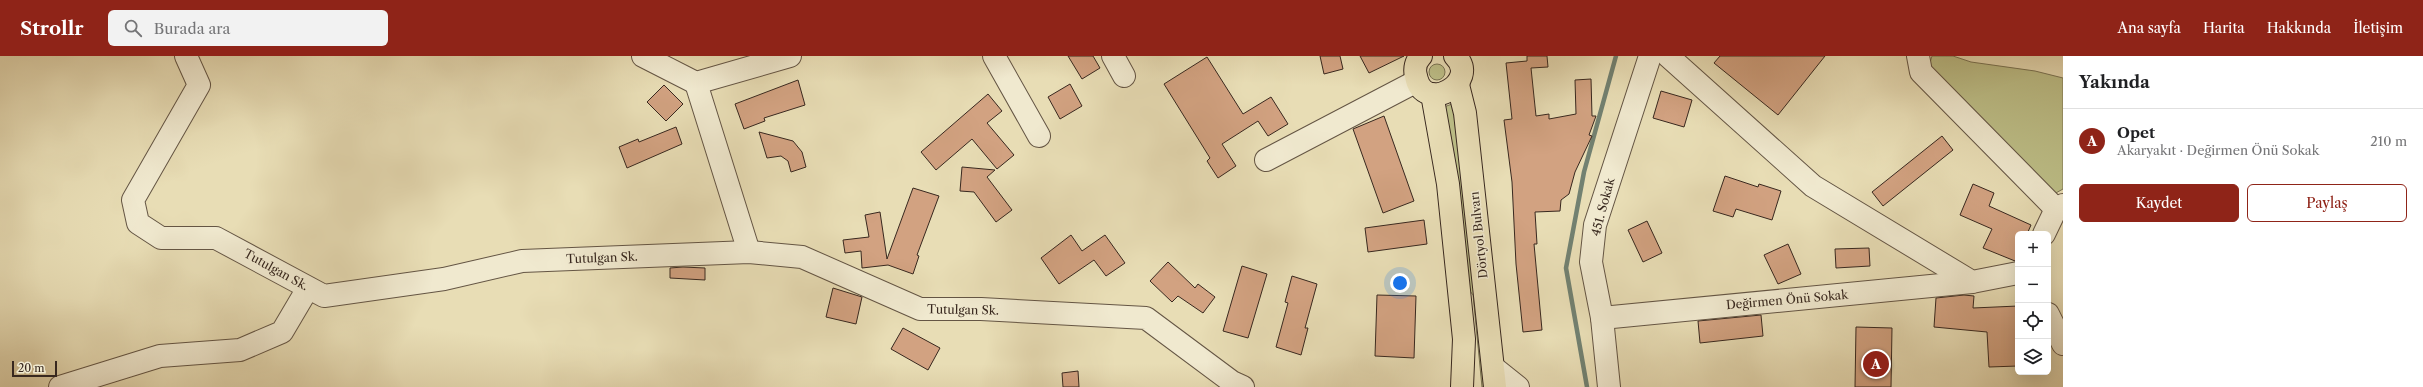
<!DOCTYPE html>
<html lang="tr">
<head>
<meta charset="utf-8">
<style>
	:root { --surface:#fff; --page:#f2f2f2; --text:#202124; --muted:#757577; --line:#e0e0e0; --accent:#8f2418 }
	body { margin:0; font-family:"Libre Caslon Text",serif; background:var(--page); color:var(--text) }
	.controls { position:absolute; right:12px; bottom:12px; display:grid; overflow:hidden; border-radius:6px; box-shadow:0 4px 16px #0002 }
	.controls button { width:36px; height:36px; display:grid; place-items:center; padding:0; border:0; border-bottom:1px solid var(--line); background:var(--surface); color:var(--text); font:20px sans-serif }
	.scale { position:absolute; left:12px; bottom:10px; width:45px; box-sizing:border-box; padding-left:4px; border:2px solid #38281f; border-top:0; font-size:11px; line-height:14px; white-space:nowrap; color:#38281f; -webkit-text-stroke:3px #f0e9cf; paint-order:stroke }
	.you { position:absolute; left:1400px; top:227px; width:14px; height:14px; margin:-10px; border:3px solid #fff; border-radius:50%; background:#1a73e8; box-shadow:0 0 0 6px #1a73e833 }
	.badge { display:grid; place-items:center; width:26px; height:26px; border-radius:50%; background:var(--accent); color:#fff; font-size:13px; font-weight:700 }
	.pin { position:absolute; translate:-50% -50%; border:2px solid #fff; box-shadow:0 1px 4px #0006 }
	.list { margin:0; padding:0; list-style:none }
	h2 { display:flex; justify-content:space-between; align-items:center; height:52px; margin:0; padding:0 16px; font-size:17px }
	h2 small { font-size:13px; font-weight:400; color:var(--muted) }
	.list li { display:grid; grid-template-columns:26px 1fr auto; gap:12px; align-items:center; box-sizing:border-box; height:64px; padding:0 16px; border-top:1px solid var(--line) }
	.list b { display:block; font-size:15px; white-space:nowrap }
	.list p { margin:0; font-size:13px; white-space:nowrap; color:var(--muted) }
	.list em { font-size:13px; font-style:normal; color:var(--muted) }
	.actions { display:flex; gap:8px; padding:12px 16px }
	.actions a { flex:1; padding:9px 0; border:1px solid var(--accent); border-radius:6px; text-align:center; font-size:14px; color:var(--accent) }
	.actions .main { background:var(--accent); color:#fff }
	.icon { flex:none; width:22px; height:22px; fill:none; stroke:currentColor; stroke-width:2; stroke-linecap:round; stroke-linejoin:round }
	.map { position:relative; flex:none; width:2063px; height:331px; overflow:hidden }
	header { display:flex; align-items:center; gap:24px; box-sizing:border-box; height:56px; padding:0 20px; background:var(--accent); color:#fff }
	header strong { font-size:19px }
	nav { display:flex; gap:22px; margin-inline-start:auto; font-size:14px }
	.search { width:280px; height:36px; background:var(--page); display:flex; align-items:center; gap:10px; box-sizing:border-box; padding:0 14px; border-radius:6px; color:var(--muted); font-size:15px }
	main { display:flex }
	aside { flex:1; background:var(--surface) }
	.map>svg:first-child { display:block }
	.green { fill:#bdbf88; stroke:#7a7454 }
	.lines { fill:none; stroke-linecap:round; stroke-linejoin:round }
	.stream { stroke:#728171; stroke-width:4.5 }
	.building { fill:#d2a281; stroke:#38281f }
	.minor-casing { stroke:#645544; stroke-width:24 }
	.major-casing { stroke:#38281f; stroke-width:24 }
	.minor { stroke:#f0e9cf; stroke-width:22 }
	.major { stroke:#e8ddb5; stroke-width:22 }
	.labels { text-anchor:middle; stroke-width:3; stroke-linejoin:round; paint-order:stroke }
	.street-label { font-size:12px; fill:#38281f; stroke:#f0e9cf }
</style>
</head>
<body>
<header>
<strong>Strollr</strong>
<div class="search"><svg class="icon" aria-label="search" viewBox="0 0 24 24"><circle cx="10" cy="10" r="6"/><path d="M15 15l6 6"/></svg>Burada ara</div>
<nav><a>Ana sayfa</a><a>Harita</a><a>Hakkında</a><a>İletişim</a></nav>
</header>
<main>
<div class="map">
<svg width="2063" height="331" viewBox="0 0 2063 331">
	<rect width="100%" height="100%" fill="#e8ddb5"/>
	<filter id="stains"><feTurbulence type="fractalNoise" baseFrequency=".005" numOctaves="4"/><feColorMatrix values="0 0 0 0 .2 0 0 0 0 .09 0 0 0 0 .02 0 0 0 .5 -.17"/></filter>
	<radialGradient id="worn" r=".72"><stop offset=".6" stop-color="#630" stop-opacity="0"/><stop offset="1" stop-color="#630" stop-opacity=".3"/></radialGradient>
	<g class="green">
		<polygon points="1932,0 1953,0 1971,6 2035,15 2063,22 2063,133 2054,138 1929,10"/>
		<circle cx="1437" cy="16" r="8"/>
		<polygon points="1452,48 1453,50 1487,331 1482,331 1473,239 1470,235 1444,51"/>
	</g>
	<g class="lines">
		<polyline class="stream" points="1587,331 1566,212 1584,116 1616,0"/>
	</g>
	<g class="building">
		<polygon points="1068,0 1093,0 1100,12 1082,23"/>
		<polygon points="1320,0 1340,0 1343,13 1324,18"/>
		<polygon points="1360,0 1404,0 1369,17"/>
		<polygon points="1527,0 1547,0 1548,11 1531,12 1536,60 1549,58 1549,63 1576,58 1575,24 1591,23 1592,60 1596,60 1589,79 1592,80 1575,116 1569,138 1561,144 1560,155 1535,156 1537,188 1534,188 1542,274 1523,276 1516,208 1512,126 1504,64 1512,63 1506,7 1527,5"/>
		<polygon points="1720,0 1825,0 1778,59 1714,7"/>
		<polygon points="1207,1 1243,58 1271,41 1288,68 1268,80 1258,65 1222,88 1236,110 1218,122 1207,105 1210,102 1164,28"/>
		<polygon points="798,24 805,49 764,62 765,65 744,73 735,48"/>
		<polygon points="1070,28 1082,50 1060,63 1048,41"/>
		<polygon points="664,29 683,48 666,65 647,46"/>
		<polygon points="1661,35 1692,44 1684,71 1653,62"/>
		<polygon points="988,38 1002,55 987,67 1014,99 997,113 972,83 936,114 921,96"/>
		<polygon points="1384,60 1414,145 1383,157 1353,73"/>
		<polygon points="676,71 682,88 627,112 619,91 638,83 639,86"/>
		<polygon points="759,76 793,85 802,96 806,111 791,116 788,105 781,100 767,102"/>
		<polygon points="1942,80 1953,94 1883,150 1872,136"/>
		<polygon points="962,111 995,114 987,121 1012,154 996,166 974,136 960,135"/>
		<polygon points="1725,120 1758,131 1759,128 1781,135 1772,164 1736,153 1733,161 1713,155"/>
		<polygon points="1973,128 1994,137 1989,150 2031,169 2027,178 2018,178 2018,198 2015,205 1983,192 1992,173 1960,159"/>
		<polygon points="913,132 939,140 917,199 919,200 913,218 888,209 862,212 861,195 845,197 843,184 869,181 865,159 880,156 887,203"/>
		<polygon points="1424,164 1427,188 1368,196 1365,172"/>
		<polygon points="1647,165 1662,197 1643,206 1628,174"/>
		<polygon points="1071,179 1082,195 1105,179 1125,207 1106,220 1094,204 1059,228 1041,202"/>
		<polygon points="1788,188 1801,218 1778,228 1764,199"/>
		<polygon points="1869,192 1870,210 1836,212 1835,193"/>
		<polygon points="1168,206 1195,232 1198,228 1215,241 1203,257 1178,240 1172,246 1150,225"/>
		<polygon points="1242,210 1267,218 1248,282 1223,275"/>
		<polygon points="683,211 705,212 705,224 670,222 670,212"/>
		<polygon points="1292,220 1317,228 1305,272 1308,272 1301,299 1276,291 1288,247 1285,246"/>
		<polygon points="833,232 862,241 856,268 826,261"/>
		<polygon points="1377,239 1416,240 1414,302 1375,300"/>
		<polygon points="1964,239 1974,240 1973,252 2018,250 2018,310 1989,311 1987,276 1934,271 1936,242"/>
		<polygon points="1761,259 1763,280 1700,287 1698,265"/>
		<polygon points="1856,271 1892,272 1891,331 1855,331"/>
		<polygon points="903,272 940,292 928,314 891,293"/>
		<polygon points="1078,315 1079,331 1063,331 1062,317"/>
	</g>
	<g class="lines">
		<g class="minor-casing">
			<g id="minor">
				<polyline points="186,0 199,29 133,144 138,167 161,182 216,182 324,240 444,223 522,205 749,196 802,201 920,253 981,253 1146,262 1232,326 1243,331"/>
				<polyline points="643,0 696,27 790,0"/>
				<polyline points="994,0 1039,80"/>
				<polyline points="1113,0 1124,20"/>
				<polyline points="1668,0 1813,130 1972,226 2018,217"/>
				<polyline points="1918,0 1921,16 2056,153"/>
				<polyline points="696,27 749,196"/>
				<polyline points="1266,104 1417,25"/>
				<polyline points="2044,178 2056,153 2063,149"/>
				<polyline points="2048,258 2063,288"/>
				<polyline points="1602,262 1972,226"/>
				<polyline points="1493,311 1518,331"/>
				<polyline points="60,331 160,300 240,294 282,276 308,232"/>
				<polyline points="1609,331 1602,262 1591,206 1595,169 1650,0"/>
			</g>
		</g>
		<g class="major-casing">
			<g id="major">
				<path d="M1421,0C1416,5 1414,13 1416,20C1423,60 1482,26 1455,0"/>
				<polyline points="1458,29 1465,57 1495,331"/>
				<polyline points="1432,38 1448,128 1464,283 1462,331"/>
			</g>
		</g>
		<use href="#minor" class="minor"/>
		<use href="#major" class="major"/>
	</g>
	<g class="labels">
		<g class="street-label">
			<text transform="translate(1603 151) rotate(-75)" y="4">451. Sokak</text>
			<text transform="translate(1479 179) rotate(-96)" y="4">Dörtyol Bulvarı</text>
			<text transform="translate(602 202) rotate(-2)" y="4">Tutulgan Sk.</text>
			<text transform="translate(276 214) rotate(29)" y="4">Tutulgan Sk.</text>
			<text transform="translate(1787 244) rotate(-5)" y="4">Değirmen Önü Sokak</text>
			<text transform="translate(963 254) rotate(1)" y="4">Tutulgan Sk.</text>
		</g>
	</g>
	<rect width="100%" height="100%" filter="url(#stains)"/>
	<rect width="100%" height="100%" fill="url(#worn)"/>
</svg>
<div class="controls">
<button>+</button>
<button>−</button>
<button><svg class="icon" aria-label="locate" viewBox="0 0 24 24"><circle cx="12" cy="12" r="6"/><path d="M12 2v4M12 18v4M2 12h4M18 12h4"/></svg></button>
<button><svg class="icon" aria-label="layers" viewBox="0 0 24 24"><path d="M12 4l9 5-9 5-9-5zM3 14l9 5 9-5"/></svg></button>
</div>
<div class="scale">20 m</div>
<div class="you"></div>
<div class="pin badge" style="left:1876px;top:308px">A</div>
</div>
<aside>
<h2>Yakında<small></small></h2>
<ul class="list">
<li><span class="badge">A</span><div><b>Opet</b><p>Akaryakıt · Değirmen Önü Sokak</p></div><em>210 m</em></li>
</ul>
<div class="actions"><a class="main">Kaydet</a><a>Paylaş</a></div>
</aside>
</main>
</body>
</html>
